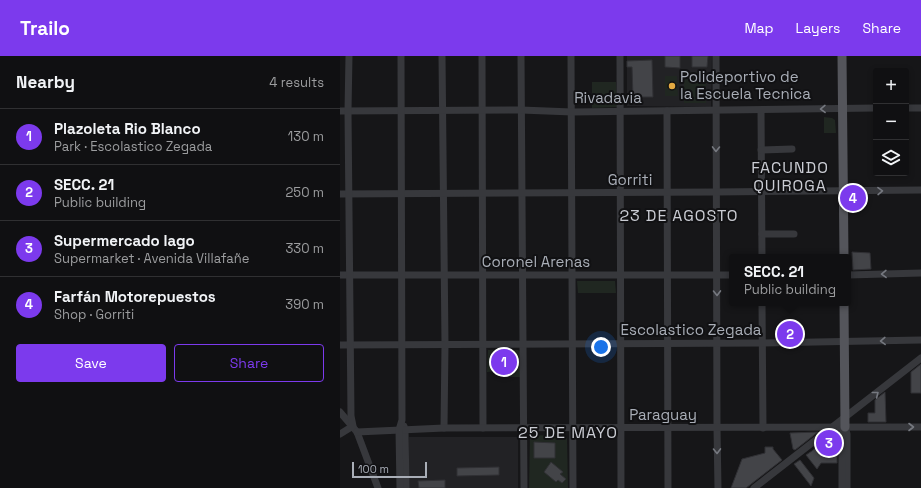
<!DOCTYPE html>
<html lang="en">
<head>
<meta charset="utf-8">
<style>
	:root { --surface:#101012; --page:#19191b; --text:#f1f3f6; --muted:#9c9d9f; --line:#303032; --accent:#7c3aed }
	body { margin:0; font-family:"Space Grotesk",sans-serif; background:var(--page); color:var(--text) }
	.controls { position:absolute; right:12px; top:12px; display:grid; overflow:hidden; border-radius:4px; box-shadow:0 2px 6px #0003 }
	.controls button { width:36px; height:36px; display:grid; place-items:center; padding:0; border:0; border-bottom:1px solid var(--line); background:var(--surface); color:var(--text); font:20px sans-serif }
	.scale { position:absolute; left:12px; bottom:10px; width:75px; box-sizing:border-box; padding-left:4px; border:2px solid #a9aeb7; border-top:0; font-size:11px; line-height:14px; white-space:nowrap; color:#a9aeb7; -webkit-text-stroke:3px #111113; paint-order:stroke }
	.you { position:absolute; left:261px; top:291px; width:14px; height:14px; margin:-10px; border:3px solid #fff; border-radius:50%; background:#1a73e8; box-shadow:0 0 0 6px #1a73e833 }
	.badge { display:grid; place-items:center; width:26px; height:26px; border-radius:50%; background:var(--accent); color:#fff; font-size:13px; font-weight:700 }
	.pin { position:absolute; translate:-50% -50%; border:2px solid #fff; box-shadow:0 1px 4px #0006 }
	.popup { position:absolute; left:389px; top:198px; width:122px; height:52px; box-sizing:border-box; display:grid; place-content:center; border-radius:4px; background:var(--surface); filter:drop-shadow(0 1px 3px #0005); font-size:13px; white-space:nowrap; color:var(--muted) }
	.popup b { font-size:15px; color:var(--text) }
	.popup::after { content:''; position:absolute; left:50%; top:100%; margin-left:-8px; border:8px solid transparent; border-top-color:var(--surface) }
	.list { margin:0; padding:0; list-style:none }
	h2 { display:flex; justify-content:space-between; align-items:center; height:52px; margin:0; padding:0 16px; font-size:17px }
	h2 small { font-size:13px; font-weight:400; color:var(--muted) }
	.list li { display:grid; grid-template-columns:26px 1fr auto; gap:12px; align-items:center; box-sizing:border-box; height:56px; padding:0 16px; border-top:1px solid var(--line) }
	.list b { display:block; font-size:15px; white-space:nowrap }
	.list p { margin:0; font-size:13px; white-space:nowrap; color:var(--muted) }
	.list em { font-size:13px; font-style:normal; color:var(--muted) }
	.actions { display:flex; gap:8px; padding:12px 16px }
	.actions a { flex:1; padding:9px 0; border:1px solid var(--accent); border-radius:4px; text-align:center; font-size:14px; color:var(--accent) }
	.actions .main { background:var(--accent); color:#fff }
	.icon { flex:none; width:22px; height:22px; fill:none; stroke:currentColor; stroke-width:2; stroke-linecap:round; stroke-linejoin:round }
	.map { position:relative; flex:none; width:581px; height:432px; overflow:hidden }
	header { display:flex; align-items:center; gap:24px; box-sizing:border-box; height:56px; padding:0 20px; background:var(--accent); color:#fff }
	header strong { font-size:19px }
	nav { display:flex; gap:22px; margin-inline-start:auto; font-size:14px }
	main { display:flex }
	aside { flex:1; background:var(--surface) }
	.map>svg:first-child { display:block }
	.built { fill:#222225 }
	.green { fill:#202721 }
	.building { fill:#434448; stroke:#303034 }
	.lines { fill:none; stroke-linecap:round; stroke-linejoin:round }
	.minor { stroke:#37383c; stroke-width:7 }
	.major { stroke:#54555b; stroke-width:9 }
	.oneway { stroke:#767980 }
	.poi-dot { fill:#e4aa42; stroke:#111113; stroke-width:1.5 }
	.labels { text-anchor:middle; stroke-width:4; stroke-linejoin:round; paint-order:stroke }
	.poi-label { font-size:15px; fill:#a9aeb7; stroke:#111113; text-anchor:start }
	.street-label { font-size:15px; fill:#a9aeb7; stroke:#111113 }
	.neighbourhood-label { font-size:16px; letter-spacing:1px; fill:#caccd3; stroke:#111113 }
</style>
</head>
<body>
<header>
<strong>Trailo</strong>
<nav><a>Map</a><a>Layers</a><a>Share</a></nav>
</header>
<main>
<aside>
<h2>Nearby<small>4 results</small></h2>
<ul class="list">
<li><span class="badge">1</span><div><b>Plazoleta Rio Blanco</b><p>Park · Escolastico Zegada</p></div><em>130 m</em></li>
<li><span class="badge">2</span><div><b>SECC. 21</b><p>Public building</p></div><em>250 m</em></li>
<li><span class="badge">3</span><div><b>Supermercado lago</b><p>Supermarket · Avenida Villafañe</p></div><em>330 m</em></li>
<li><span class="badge">4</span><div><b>Farfán Motorepuestos</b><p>Shop · Gorriti</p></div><em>390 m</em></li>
</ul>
<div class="actions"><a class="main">Save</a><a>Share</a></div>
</aside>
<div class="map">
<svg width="581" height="432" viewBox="0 0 581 432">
	<rect width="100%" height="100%" fill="#161618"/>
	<g class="built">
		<polygon points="287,0 372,0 371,51 287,50"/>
		<rect x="69" y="381" width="109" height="51"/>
	</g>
	<g class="green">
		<rect x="344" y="16" width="22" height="31"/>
		<polygon points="325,20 337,20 338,40 325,40"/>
		<polygon points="252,26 276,26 277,51 252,52"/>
		<polygon points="484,61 492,62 495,64 496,77 484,77"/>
		<polygon points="237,225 275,225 276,237 238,237"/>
		<polygon points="148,294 178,294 182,297 181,321 164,321 164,315 147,316"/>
		<polygon points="190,379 225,380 227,383 228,432 189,432"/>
	</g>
	<g class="building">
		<polygon points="325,0 340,0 340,12 325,11"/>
		<polygon points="352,0 368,0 367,11 352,11"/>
		<polygon points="312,4 313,41 293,41 292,11 287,11 287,5"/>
		<polygon points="512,196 530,197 531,213 513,214"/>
		<polygon points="581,308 581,337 571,337 571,316"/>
		<polygon points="545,336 546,366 528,366 528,357 535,357 535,344"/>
		<polygon points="478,376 455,394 453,393 450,377"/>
		<polygon points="493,377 497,379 497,407 481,407 477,413 466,399 472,395"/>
		<polygon points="194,386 215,387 215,402 194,402"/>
		<polygon points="425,391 433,391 433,393 442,404 406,432 391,432 402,403 425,397"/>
		<polygon points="460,404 474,422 471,430 454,408"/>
		<polygon points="211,406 223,416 220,418 226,423 222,427 218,424 216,426 204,416"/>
		<polygon points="159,411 159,419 117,420 117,412"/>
		<polygon points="105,424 105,432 79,432 78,425"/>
	</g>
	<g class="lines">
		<g class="minor">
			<polyline points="102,0 105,288 104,372"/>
			<polyline points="142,0 143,372"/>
			<polyline points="181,0 184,432"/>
			<polyline points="231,0 233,432"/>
			<polyline points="280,0 281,432"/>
			<polyline points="376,0 377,372 378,432"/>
			<polyline points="566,52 581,52"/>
			<polyline points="421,54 422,201"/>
			<polyline points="0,55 181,54 232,56 536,52"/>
			<polyline points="327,55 328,432"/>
			<polyline points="421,94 452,93"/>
			<polyline points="0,138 376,136 581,134"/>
			<polyline points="422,178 454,178"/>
			<polyline points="0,219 392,219"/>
			<polyline points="508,219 581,217"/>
			<polyline points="422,247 423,372"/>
			<polyline points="0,289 423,287 581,284"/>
			<polyline points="0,356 17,376 38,432"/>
			<polyline points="64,370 65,374 66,432"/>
			<polyline points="505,371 507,378 507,432"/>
			<polyline points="17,376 104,372 581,371"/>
			<polyline points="0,378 13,370 11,360 8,55 9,0"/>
			<polyline points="60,432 59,374 62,364 61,0"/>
			<polyline points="414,432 581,302"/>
			<polyline points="502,432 502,378 505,371"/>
		</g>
		<g class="major">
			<polyline points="502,0 504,201"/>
			<polyline points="504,247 505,371"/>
		</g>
	</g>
	<defs><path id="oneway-chevron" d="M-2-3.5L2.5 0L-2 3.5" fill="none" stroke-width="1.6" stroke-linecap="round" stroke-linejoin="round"/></defs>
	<g class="oneway">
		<use href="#oneway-chevron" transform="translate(483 53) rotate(179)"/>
		<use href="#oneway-chevron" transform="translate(376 93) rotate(91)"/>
		<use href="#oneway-chevron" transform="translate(540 135) rotate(-1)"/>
		<use href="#oneway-chevron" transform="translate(544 218) rotate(179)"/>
		<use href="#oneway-chevron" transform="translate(377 237) rotate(89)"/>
		<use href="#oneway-chevron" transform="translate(543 285) rotate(178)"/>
		<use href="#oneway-chevron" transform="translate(536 338) rotate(-38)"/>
		<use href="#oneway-chevron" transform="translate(571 371)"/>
		<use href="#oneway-chevron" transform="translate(377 395) rotate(89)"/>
	</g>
	<circle class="poi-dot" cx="332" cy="30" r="4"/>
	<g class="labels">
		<g class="poi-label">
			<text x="340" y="26">Polideportivo de<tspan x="340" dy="17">la Escuela Tecnica</tspan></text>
		</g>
		<g class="street-label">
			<text x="268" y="47">Rivadavia</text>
			<text x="290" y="129">Gorriti</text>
			<text x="196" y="211">Coronel Arenas</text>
			<text x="351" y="279">Escolastico Zegada</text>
			<text x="323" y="364">Paraguay</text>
		</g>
		<g class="neighbourhood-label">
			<text x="450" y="117">FACUNDO<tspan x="450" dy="18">QUIROGA</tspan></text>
			<text x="339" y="165">23 DE AGOSTO</text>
			<text x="228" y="382">25 DE MAYO</text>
		</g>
	</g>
</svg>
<div class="controls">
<button>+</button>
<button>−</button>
<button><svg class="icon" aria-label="layers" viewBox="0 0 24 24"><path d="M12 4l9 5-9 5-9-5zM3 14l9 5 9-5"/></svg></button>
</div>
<div class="scale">100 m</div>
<div class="you"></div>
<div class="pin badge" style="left:164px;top:306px">1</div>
<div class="pin badge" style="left:450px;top:278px">2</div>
<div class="popup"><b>SECC. 21</b>Public building</div>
<div class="pin badge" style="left:489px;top:387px">3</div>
<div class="pin badge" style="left:513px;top:142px">4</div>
</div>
</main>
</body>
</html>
